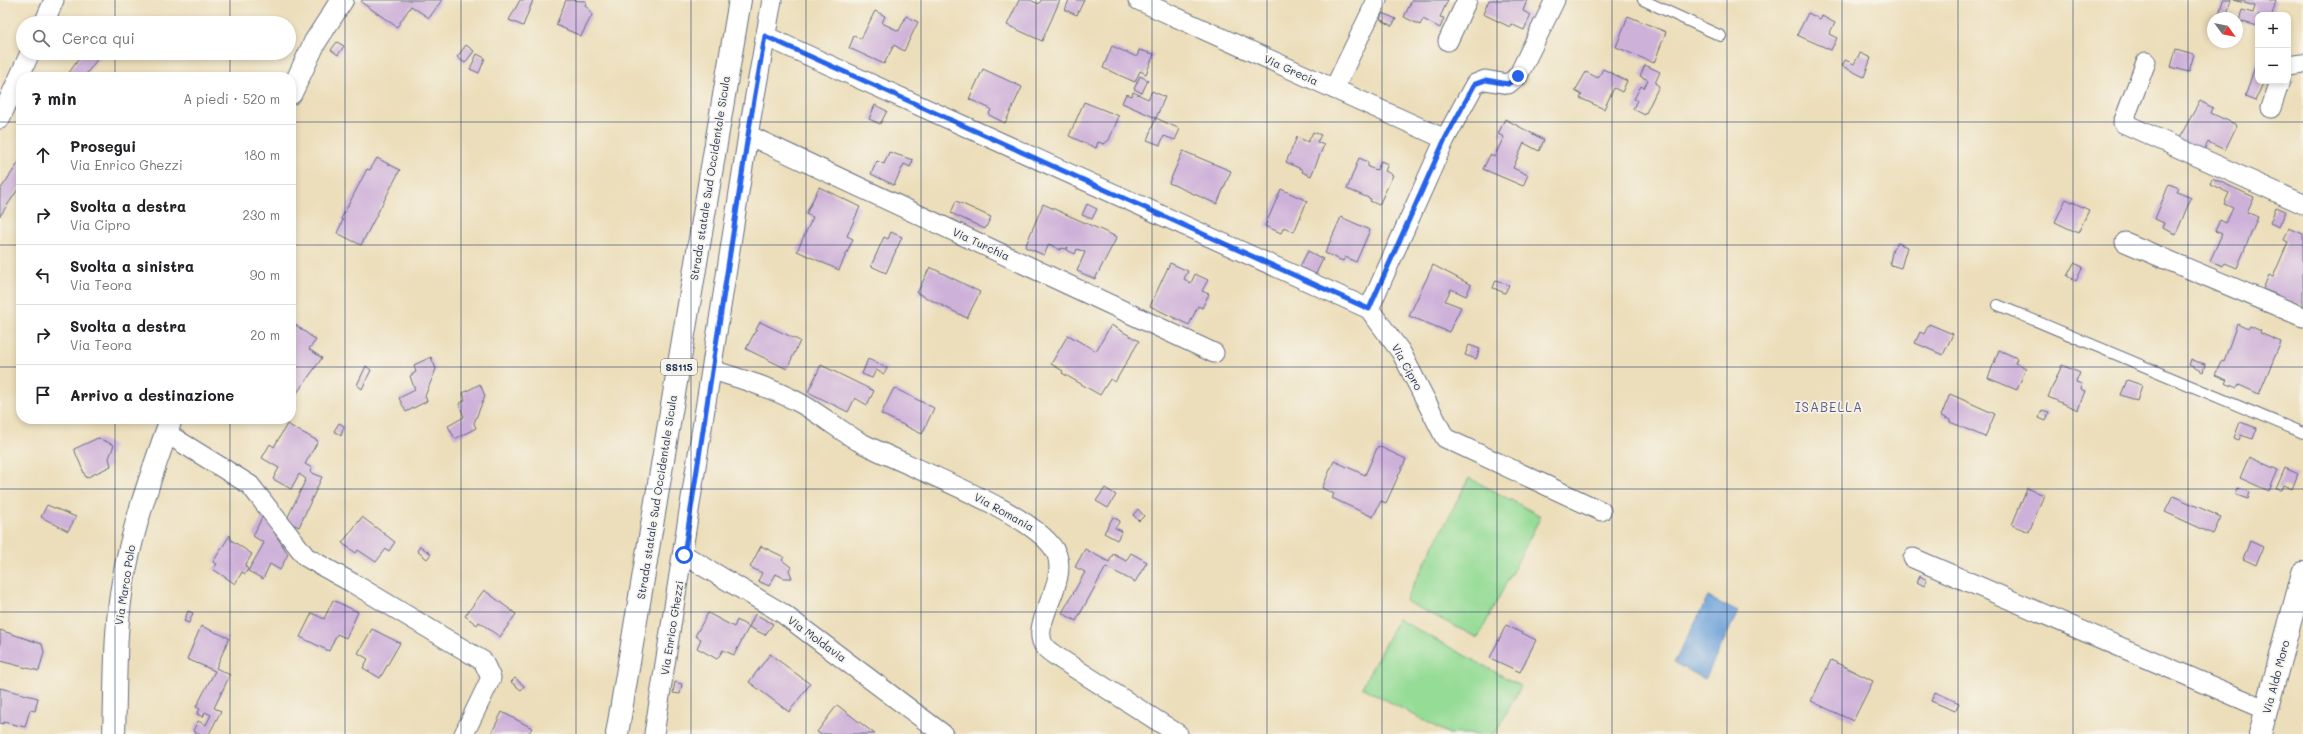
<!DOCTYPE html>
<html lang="it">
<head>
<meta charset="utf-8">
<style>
	:root { --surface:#fff; --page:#f6f6f6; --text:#202124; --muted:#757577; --line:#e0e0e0 }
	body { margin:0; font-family:Mali,sans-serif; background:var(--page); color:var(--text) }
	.controls { position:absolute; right:12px; top:12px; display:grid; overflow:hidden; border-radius:8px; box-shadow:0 2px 6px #0003 }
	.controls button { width:36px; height:36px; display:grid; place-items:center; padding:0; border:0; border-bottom:1px solid var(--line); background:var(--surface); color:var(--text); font:20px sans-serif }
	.compass { position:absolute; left:2207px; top:12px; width:36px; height:36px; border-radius:50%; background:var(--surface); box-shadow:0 2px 6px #0003; rotate:123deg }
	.stop { position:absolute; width:12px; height:12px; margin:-9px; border:3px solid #2563eb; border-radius:50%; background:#fff }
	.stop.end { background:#2563eb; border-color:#fff; box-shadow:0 1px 4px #0008 }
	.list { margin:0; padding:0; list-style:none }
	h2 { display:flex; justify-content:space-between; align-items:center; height:52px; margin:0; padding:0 16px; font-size:17px }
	h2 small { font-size:13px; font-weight:400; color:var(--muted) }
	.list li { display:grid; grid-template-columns:26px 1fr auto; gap:12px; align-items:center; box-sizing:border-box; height:60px; padding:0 16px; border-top:1px solid var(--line) }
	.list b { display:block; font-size:15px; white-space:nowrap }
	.list p { margin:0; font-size:13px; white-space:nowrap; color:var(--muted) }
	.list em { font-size:13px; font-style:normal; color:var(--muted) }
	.icon { flex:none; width:22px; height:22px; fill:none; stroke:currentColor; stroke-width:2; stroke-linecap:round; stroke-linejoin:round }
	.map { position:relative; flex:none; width:2303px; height:734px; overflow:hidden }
	.search { position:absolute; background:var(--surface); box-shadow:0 2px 6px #0003; left:16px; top:16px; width:280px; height:44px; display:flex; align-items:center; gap:10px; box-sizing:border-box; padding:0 14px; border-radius:22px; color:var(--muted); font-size:15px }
	.panel { position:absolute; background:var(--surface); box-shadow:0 2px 6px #0003; left:16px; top:72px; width:280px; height:352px; border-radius:16px }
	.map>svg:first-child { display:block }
	.green { fill:#95dc96; stroke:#58867a }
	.water { fill:#6da2da; stroke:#44689c }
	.building { fill:#ceb1d9 }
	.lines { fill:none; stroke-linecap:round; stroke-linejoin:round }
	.service-casing { stroke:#646c7e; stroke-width:12 }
	.minor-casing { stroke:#646c7e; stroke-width:21 }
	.tertiary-casing { stroke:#646c7e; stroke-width:24 }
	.primary-casing { stroke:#646c7e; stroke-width:24 }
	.service { stroke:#fff; stroke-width:10 }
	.minor { stroke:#fff; stroke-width:19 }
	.tertiary { stroke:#fff; stroke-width:22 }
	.primary { stroke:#fff; stroke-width:22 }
	.route { stroke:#2563eb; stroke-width:5 }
	.grid { fill:none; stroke:#1b2f5e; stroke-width:1; stroke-opacity:0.55 }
	.labels { text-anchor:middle; stroke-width:3.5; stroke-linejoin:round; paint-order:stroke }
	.shield { fill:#f7f3e8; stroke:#5d6a87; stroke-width:1 }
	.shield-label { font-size:10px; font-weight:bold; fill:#1b2f5e }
	.street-label { font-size:11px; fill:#1b2f5e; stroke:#f7f3e8 }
	.quarter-label { font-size:13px; letter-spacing:1px; fill:#5a5c89; stroke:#f7f3e8 }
</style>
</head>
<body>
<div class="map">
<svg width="2303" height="734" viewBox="0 0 2303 734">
	<rect width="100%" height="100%" fill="#f7f3e8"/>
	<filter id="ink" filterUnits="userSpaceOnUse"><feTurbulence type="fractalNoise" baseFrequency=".025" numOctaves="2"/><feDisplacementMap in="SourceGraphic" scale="8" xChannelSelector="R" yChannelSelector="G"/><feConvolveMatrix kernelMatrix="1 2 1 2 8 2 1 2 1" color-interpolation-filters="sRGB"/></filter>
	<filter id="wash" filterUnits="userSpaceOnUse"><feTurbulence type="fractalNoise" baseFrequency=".012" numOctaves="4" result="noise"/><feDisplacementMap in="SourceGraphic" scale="16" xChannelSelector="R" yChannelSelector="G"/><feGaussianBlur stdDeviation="0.9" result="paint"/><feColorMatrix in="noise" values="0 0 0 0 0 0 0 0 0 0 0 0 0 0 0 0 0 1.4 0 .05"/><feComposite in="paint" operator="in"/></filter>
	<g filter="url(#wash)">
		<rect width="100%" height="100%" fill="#ecdeba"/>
		<g class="green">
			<polygon points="1469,478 1541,516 1478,638 1405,601"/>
			<polygon points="1398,619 1521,686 1495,734 1449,734 1362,687"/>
		</g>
		<polygon class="water" points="1708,597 1738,612 1705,679 1674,663"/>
		<g id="blocks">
			<g class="building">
				<polygon points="362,0 442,0 429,18 411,6 397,27 361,2"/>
				<polygon points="520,0 533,0 523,26 509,20"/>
				<polygon points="566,0 586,1 585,6 589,9 592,15 581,36 556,25"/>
				<polygon points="1019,0 1030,0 1039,4 1041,0 1060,0 1042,41 1007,25"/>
				<polygon points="1069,0 1084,0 1077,15 1065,10"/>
				<polygon points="1412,0 1448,0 1440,17 1444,18 1440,28 1423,19 1420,25 1404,17"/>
				<polygon points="1489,0 1527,0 1523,11 1531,15 1524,30 1511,24 1510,27 1483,14"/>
				<polygon points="2223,0 2231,0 2226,18 2218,18"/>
				<polygon points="2234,0 2276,0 2272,15 2258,15 2258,26 2239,21 2242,10 2253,13 2255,6"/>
				<polygon points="875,11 885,16 882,23 899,31 906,16 918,22 904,51 894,45 884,64 849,48 854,36 861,39"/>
				<polygon points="1383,13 1396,19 1392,26 1380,19"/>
				<polygon points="1808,13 1820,19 1822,16 1835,23 1829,34 1837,38 1831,50 1797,35"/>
				<polygon points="1628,16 1666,32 1654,63 1616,47"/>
				<polygon points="337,42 344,46 338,55 331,50"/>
				<polygon points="466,45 474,51 465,63 457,57"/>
				<polygon points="1112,46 1137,57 1139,50 1154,54 1146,74 1140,71 1135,82 1103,68"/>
				<polygon points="2176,49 2194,54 2189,72 2171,67"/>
				<polygon points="83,53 102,53 84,77 66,77"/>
				<polygon points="1860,53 1871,58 1864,77 1842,66 1845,60 1854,64"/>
				<polygon points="477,54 485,58 479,73 470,69"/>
				<polygon points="2258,57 2258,81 2264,81 2255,101 2245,97"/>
				<polygon points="1645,65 1660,72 1655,83 1659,86 1645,115 1633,109 1637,100 1634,99 1641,86 1644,88 1648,80 1640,76"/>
				<polygon points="983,69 1022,87 1005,123 989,115 991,109 969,99"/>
				<polygon points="1603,69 1627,81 1622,92 1614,88 1604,109 1580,98 1582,95 1575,91 1586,72 1598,78"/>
				<polygon points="1140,76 1148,80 1142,93 1134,89"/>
				<polygon points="1152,91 1165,97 1156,118 1180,129 1175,140 1164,136 1160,145 1147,140 1156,118 1122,103 1126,94 1132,96 1133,92 1148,99"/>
				<polygon points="2200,101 2213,108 2211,113 2213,114 2237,125 2225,150 2208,142 2203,152 2178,140"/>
				<polygon points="1084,102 1119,116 1109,140 1104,144 1098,142 1096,148 1069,136"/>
				<polygon points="875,105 887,111 880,124 869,119"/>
				<polygon points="1505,119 1544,140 1539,151 1524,143 1513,168 1528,175 1523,186 1483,169 1490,155 1494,157 1504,137 1498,134"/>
				<polygon points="1313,132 1321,135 1317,142 1324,145 1311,176 1302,172 1303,170 1286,162 1297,137 1308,142"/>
				<polygon points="1183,151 1231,171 1217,204 1169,183"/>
				<polygon points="889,152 913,160 910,167 904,164 894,185 871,174 877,161 884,164"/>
				<polygon points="377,158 400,170 361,245 337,233 343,220 341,219 367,169 370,170"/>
				<polygon points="1359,158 1368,162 1368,167 1377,170 1381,161 1388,164 1385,171 1393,175 1379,205 1370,201 1371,199 1347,189"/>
				<polygon points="21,159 21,185 0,216 0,190"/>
				<polygon points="2212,178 2254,197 2247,212 2258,217 2237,268 2225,263 2223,266 2210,261 2222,234 2215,231 2220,220 2226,223 2233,208 2224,204 2229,193 2210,184"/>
				<polygon points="2169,184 2179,188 2177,192 2191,198 2176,234 2162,228 2164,223 2155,219"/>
				<polygon points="819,187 860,207 847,236 853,239 839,270 797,251 813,217 806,214"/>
				<polygon points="1281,189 1307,201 1294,232 1284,227 1281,233 1265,226"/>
				<polygon points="2066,199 2089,210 2078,233 2055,222"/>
				<polygon points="956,201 991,217 985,229 951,213"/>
				<polygon points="1043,204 1117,237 1095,279 1077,271 1085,252 1077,249 1075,254 1067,250 1068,247 1065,249 1061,248 1060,250 1049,244 1044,255 1025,247"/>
				<polygon points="1087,204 1097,209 1092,219 1082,215"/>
				<polygon points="2276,207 2286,211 2279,227 2270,223"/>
				<polygon points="1341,217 1370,230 1356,262 1345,257 1343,261 1325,253"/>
				<polygon points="2289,228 2303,234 2303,306 2286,299 2285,303 2276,299 2278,295 2263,289 2269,275 2273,277 2288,242 2284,240"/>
				<polygon points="891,232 902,237 886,273 871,266 884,237 888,239"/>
				<polygon points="1898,243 1907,247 1901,268 1891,265 1890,262 1893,248"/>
				<polygon points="1308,251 1323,259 1315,276 1299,268"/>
				<polygon points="1170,263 1188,271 1184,279 1191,283 1195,274 1208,280 1202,291 1209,294 1202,308 1198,306 1189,325 1150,306"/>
				<polygon points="2074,263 2083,267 2076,281 2067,276"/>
				<polygon points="1433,265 1471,285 1466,296 1451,289 1445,301 1461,307 1449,332 1409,316"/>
				<polygon points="930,267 980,292 967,318 917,293"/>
				<polygon points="1496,280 1509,285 1505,293 1493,288"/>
				<polygon points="760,322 800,341 787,369 746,349"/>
				<polygon points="293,323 316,340 309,349 322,358 297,393 291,389"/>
				<polygon points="1929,324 1953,334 1943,355 1915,343 1920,332 1924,334"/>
				<polygon points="2237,324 2248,329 2250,326 2261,331 2260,333 2281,342 2259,394 2239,385 2237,388 2225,383 2227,380 2215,375 2222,360 2224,361"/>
				<polygon points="1111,325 1139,341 1115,382 1110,379 1100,395 1062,373 1063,371 1051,364 1068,335 1096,351"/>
				<polygon points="1469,345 1480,349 1476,359 1465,355"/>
				<polygon points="1999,350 2017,358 2015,363 2026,368 2017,390 1988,378"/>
				<polygon points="431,357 436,369 425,396 427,401 406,412 399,398 415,390 410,376 416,372 414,365"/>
				<polygon points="868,359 887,368 884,374 876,370 872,378 862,374"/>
				<polygon points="2191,360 2205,364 2203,372 2189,365"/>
				<polygon points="821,365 874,391 867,405 855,398 848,412 808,392"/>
				<polygon points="2062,365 2080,373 2076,382 2082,384 2080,389 2085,391 2078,410 2048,397"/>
				<polygon points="366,366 371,370 362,389 357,385"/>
				<polygon points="2127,380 2142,385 2137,401 2121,395"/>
				<polygon points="480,384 485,396 474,423 476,428 455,439 448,426 464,417 459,404 465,400 463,393"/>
				<polygon points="894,388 934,408 922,434 881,414"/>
				<polygon points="1950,394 1995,414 1985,437 1950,422 1950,420 1941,416"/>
				<polygon points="2042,410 2049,412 2046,421 2039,418"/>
				<polygon points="2240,422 2257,428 2253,439 2241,435 2239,440 2234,438"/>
				<polygon points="339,423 344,426 341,436 334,431"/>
				<polygon points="287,424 318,441 305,464 312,468 310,472 322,477 299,527 286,521 306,479 299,474 291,489 273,479 279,468 262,458 270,444 274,447"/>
				<polygon points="98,438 114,445 109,458 111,466 86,478 74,449"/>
				<polygon points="1378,446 1406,459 1386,503 1381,501 1373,517 1332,498 1334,494 1322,488 1334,461 1365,475"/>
				<polygon points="2249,457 2278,470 2269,491 2240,478"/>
				<polygon points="2285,468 2298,474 2292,489 2283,485 2281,490 2276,489"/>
				<polygon points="1105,488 1116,495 1108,508 1096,501"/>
				<polygon points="2027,488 2044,495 2029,532 2012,525"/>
				<polygon points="2238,488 2250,492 2248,499 2236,495"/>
				<polygon points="2173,496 2221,517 2213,534 2165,512"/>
				<polygon points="47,505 76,517 68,531 41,517"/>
				<polygon points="1138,509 1144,516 1139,521 1133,515"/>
				<polygon points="263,515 288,554 280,570 270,564 263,579 248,571 264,543 253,536"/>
				<polygon points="362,517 395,542 389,551 386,549 376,562 358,550 356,553 342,543"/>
				<polygon points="1113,517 1120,521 1115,528 1122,531 1117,540 1104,533"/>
				<polygon points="230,535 231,540 252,554 245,566 248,569 245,574 242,572 235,584 213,569 217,564 213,562"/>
				<polygon points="2250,541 2263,547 2256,565 2243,559"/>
				<polygon points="420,546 431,554 427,559 417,551"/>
				<polygon points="761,546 784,557 782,560 791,567 789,570 792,578 784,578 776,574 769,586 758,581 762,573 750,567"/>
				<polygon points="1085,549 1109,562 1113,554 1126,561 1131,553 1147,562 1135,582 1106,567 1076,621 1062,613 1085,572 1075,567"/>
				<polygon points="1920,576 1927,580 1924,586 1917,582"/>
				<polygon points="484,590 516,614 500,637 479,622 477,625 465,616"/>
				<polygon points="333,600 358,612 346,638 337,634 329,651 300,637 312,613 324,619"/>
				<polygon points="188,611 193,613 189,623 184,621"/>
				<polygon points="708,613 734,627 737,620 749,627 734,655 723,650 717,659 697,648 701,639 695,636"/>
				<polygon points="755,614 773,624 765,635 749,627"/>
				<polygon points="1506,625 1536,640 1520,672 1490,658"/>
				<polygon points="201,626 229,638 216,668 230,675 214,708 221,711 209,734 195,734 196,732 193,731 198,721 206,725 211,715 205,712 203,717 197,714 200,709 196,707 215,671 187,659"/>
				<polygon points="372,629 400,643 380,678 363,668 368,659 358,653"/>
				<polygon points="0,630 42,644 44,652 39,671 0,661"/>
				<polygon points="770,654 810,684 789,712 749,682"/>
				<polygon points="1831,660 1873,681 1853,721 1811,701"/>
				<polygon points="515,678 524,686 521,690 511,682"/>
				<polygon points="675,682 682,684 680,694 673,693"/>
				<polygon points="0,688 38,698 35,711 30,710 25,727 4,722 3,724 0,723"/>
				<polygon points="1935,692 1959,703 1955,711 1931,701"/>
				<polygon points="837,705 875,734 820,734 817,732"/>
				<polygon points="502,712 532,728 528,734 491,734"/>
			</g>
		</g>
	</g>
	<g filter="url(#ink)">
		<use href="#blocks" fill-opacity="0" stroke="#646c7e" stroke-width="1"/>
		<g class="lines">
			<g class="service-casing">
				<g id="service">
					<polyline points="1643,0 1721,36"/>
					<polyline points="1998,305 2303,433"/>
				</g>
			</g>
			<g class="minor-casing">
				<g id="minor">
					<polyline points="1138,0 1445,139"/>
					<polyline points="44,23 54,0"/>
					<polyline points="765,36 1369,309 1401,352 1445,438 1601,511"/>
					<polyline points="1448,41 1467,0"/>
					<polyline points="2146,62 2123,123 2303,204"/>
					<polyline points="2288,66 2303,64"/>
					<polyline points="1334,89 1377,0"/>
					<polyline points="2271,108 2280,81"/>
					<polyline points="0,119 30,53"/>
					<polyline points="748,135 1214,353"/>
					<polyline points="2125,242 2303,317"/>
					<polyline points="1369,309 1445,139 1475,84 1485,80 1508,84 1518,76 1555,0"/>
					<path d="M712,370C742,379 772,388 800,403C820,414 838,429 858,441C899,464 1042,514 1057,555C1068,585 1028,626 1045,647C1049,652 1056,656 1062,660L1178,734"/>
					<polyline points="166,433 250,485 306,557 356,585 483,661 491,678 464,734"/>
					<polyline points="684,555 782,613 943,734"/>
					<polyline points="1913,558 2267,710"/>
					<polyline points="654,734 748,135 772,0"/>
				</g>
			</g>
			<g class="tertiary-casing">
				<g id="tertiary">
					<polyline points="291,93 315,42 342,0"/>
					<path d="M114,734C116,682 114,628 124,576C134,522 153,470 171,419"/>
					<polyline points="2260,734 2303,573"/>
				</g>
			</g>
			<g class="primary-casing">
				<polyline id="primary" points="617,734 740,0"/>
			</g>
			<use href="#service" class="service"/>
			<use href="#minor" class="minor"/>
			<use href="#tertiary" class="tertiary"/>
			<use href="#primary" class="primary"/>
		</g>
	</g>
	<g class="lines" filter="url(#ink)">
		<polyline class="route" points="684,555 748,135 765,36 1369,309 1445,139 1475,84 1486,80 1508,84 1518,76"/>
	</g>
	<path class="grid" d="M115,0V23M230,0V23M345,0V734M461,0V734M576,0V734M691,0V734M806,0V734M921,0V734M1036,0V734M1152,0V734M1267,0V734M1382,0V734M1497,0V734M1612,0V734M1727,0V734M1842,0V734M1958,0V734M2073,0V734M2188,0V734M115,53V77M230,53V77M0,122H21M291,122H2303M0,245H21M291,245H2303M0,367H21M291,367H2303M115,419V734M230,419V734M0,489H2303M0,612H2303"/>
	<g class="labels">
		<rect class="shield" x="661" y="359" width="36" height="16" rx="3"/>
		<g class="shield-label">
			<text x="679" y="371">SS115</text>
		</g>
		<g class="street-label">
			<text transform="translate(1291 70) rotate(24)" y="4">Via Grecia</text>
			<text transform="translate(710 178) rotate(-81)" y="4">Strada statale Sud Occidentale Sicula</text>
			<text transform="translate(981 244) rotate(25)" y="4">Via Turchia</text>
			<text transform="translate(1407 367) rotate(61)" y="4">Via Cipro</text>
			<text transform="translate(657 497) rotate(-81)" y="4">Strada statale Sud Occidentale Sicula</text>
			<text transform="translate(1004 512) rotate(29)" y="4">Via Romania</text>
			<text transform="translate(125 585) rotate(-81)" y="4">Via Marco Polo</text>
			<text transform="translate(672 628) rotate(-81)" y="4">Via Enrico Ghezzi</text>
			<text transform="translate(817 639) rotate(36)" y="4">Via Moldavia</text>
			<text transform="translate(2276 677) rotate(-75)" y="4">Via Aldo Moro</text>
		</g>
		<g class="quarter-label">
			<text x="1829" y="412">ISABELLA</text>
		</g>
	</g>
</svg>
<div class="controls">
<button>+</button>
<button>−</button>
</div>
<svg class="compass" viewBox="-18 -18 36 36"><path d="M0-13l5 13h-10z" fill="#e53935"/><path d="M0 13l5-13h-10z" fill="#757577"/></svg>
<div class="stop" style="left:684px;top:555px"></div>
<div class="stop end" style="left:1518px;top:76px"></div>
<div class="search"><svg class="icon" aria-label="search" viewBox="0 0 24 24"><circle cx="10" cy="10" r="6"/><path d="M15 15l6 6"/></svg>Cerca qui</div>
<section class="panel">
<h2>7 min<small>A piedi · 520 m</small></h2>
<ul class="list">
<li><svg class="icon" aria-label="ahead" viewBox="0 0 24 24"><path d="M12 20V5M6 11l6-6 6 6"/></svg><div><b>Prosegui</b><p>Via Enrico Ghezzi</p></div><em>180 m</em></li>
<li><svg class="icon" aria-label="right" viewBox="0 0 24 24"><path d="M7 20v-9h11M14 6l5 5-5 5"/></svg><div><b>Svolta a destra</b><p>Via Cipro</p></div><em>230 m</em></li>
<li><svg class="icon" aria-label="left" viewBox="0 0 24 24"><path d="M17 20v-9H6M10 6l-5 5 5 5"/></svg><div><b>Svolta a sinistra</b><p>Via Teora</p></div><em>90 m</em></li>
<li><svg class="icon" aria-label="right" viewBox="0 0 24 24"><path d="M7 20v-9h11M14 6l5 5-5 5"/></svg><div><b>Svolta a destra</b><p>Via Teora</p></div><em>20 m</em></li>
<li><svg class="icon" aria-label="arrive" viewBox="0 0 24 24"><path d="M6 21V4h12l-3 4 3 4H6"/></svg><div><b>Arrivo a destinazione</b></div></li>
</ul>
</section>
</div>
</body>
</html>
